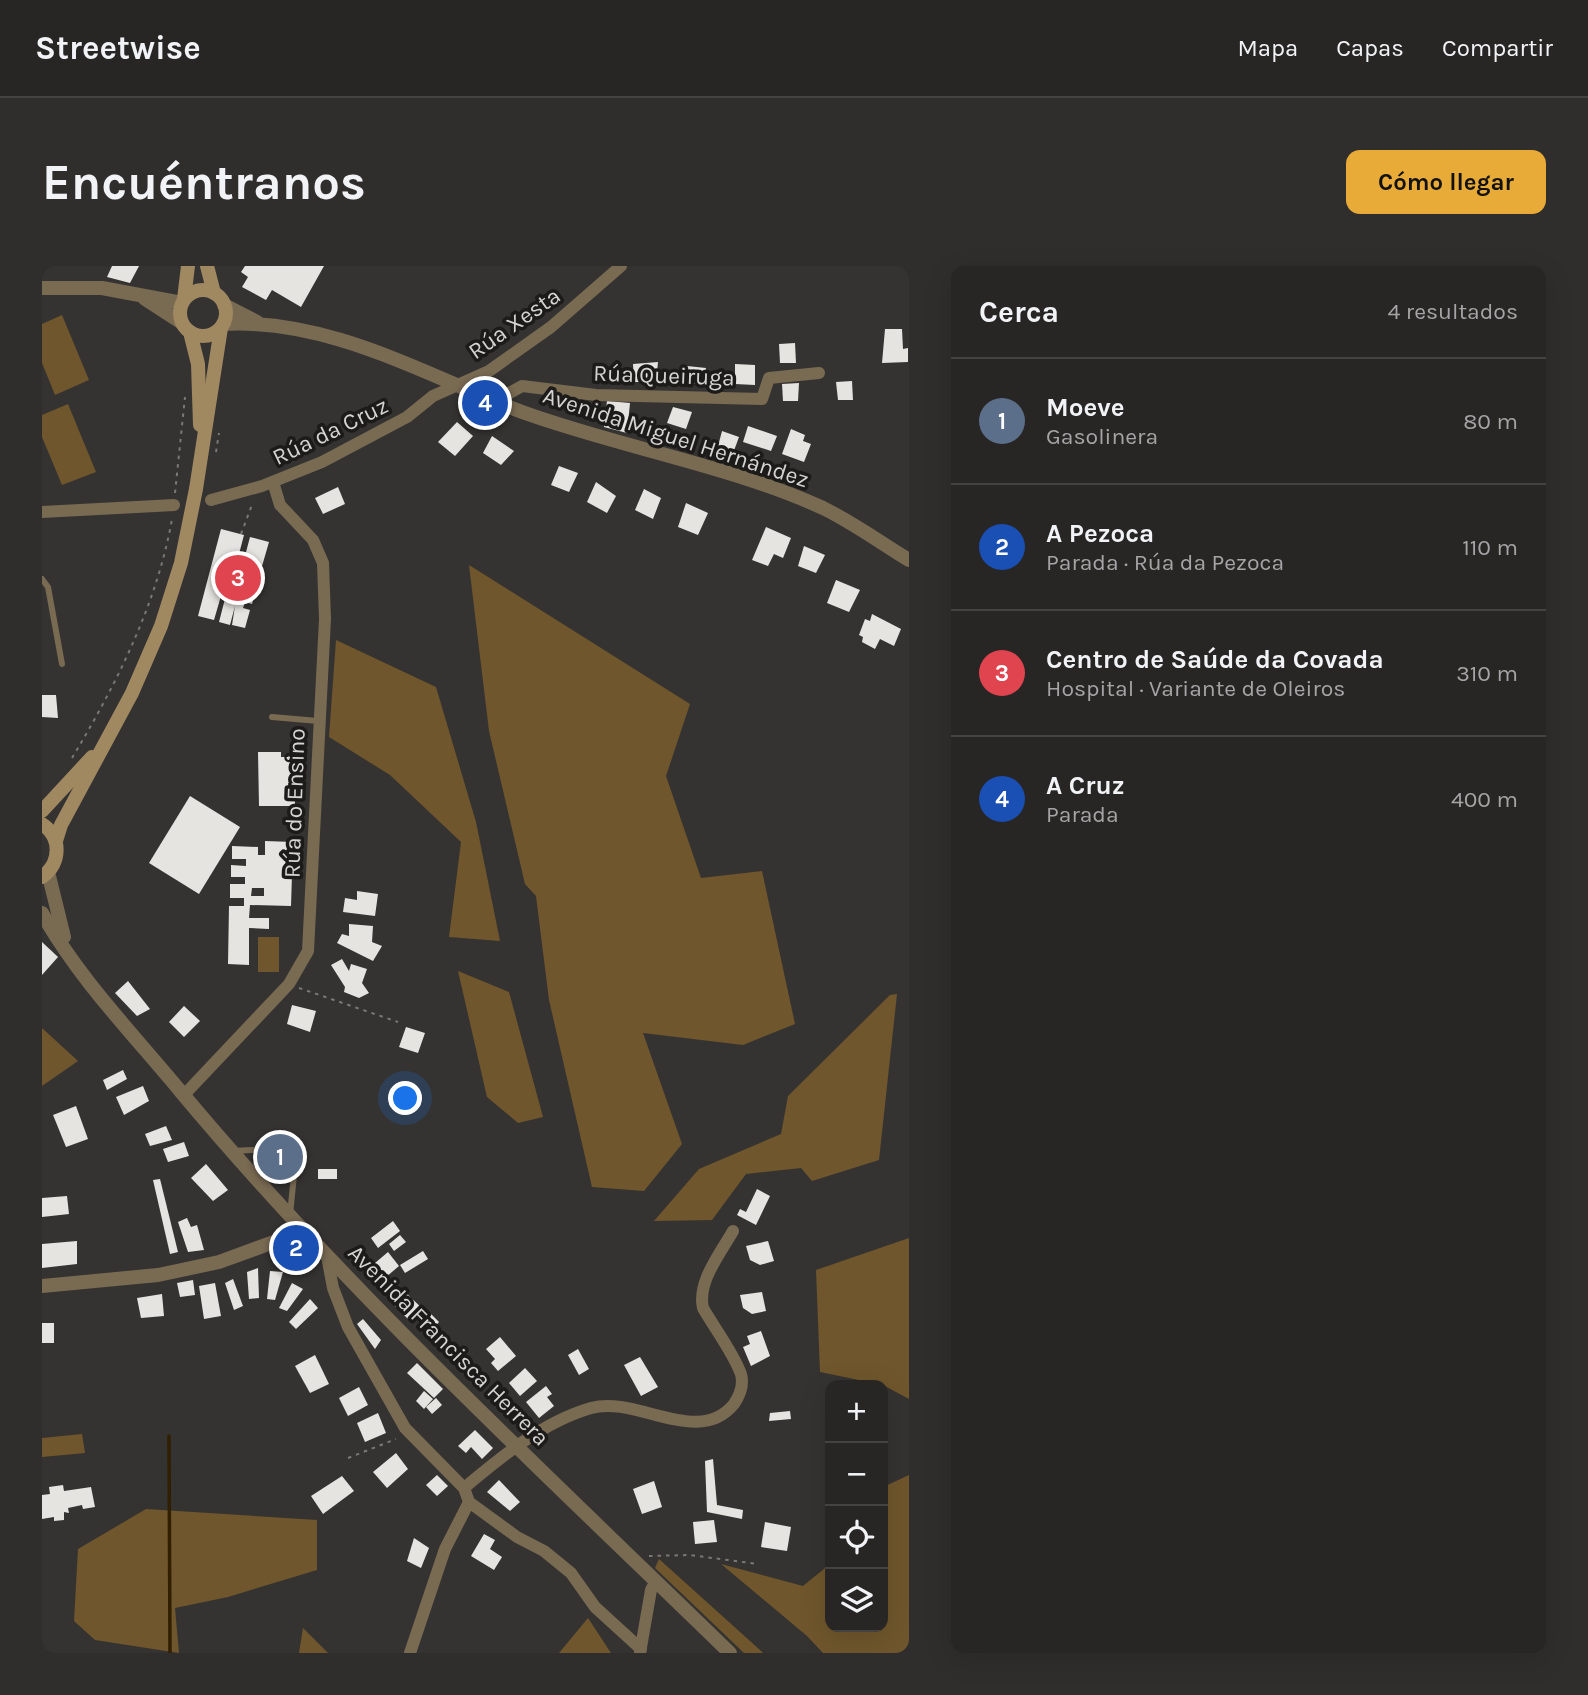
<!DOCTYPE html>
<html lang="es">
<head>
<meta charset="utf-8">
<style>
	:root { --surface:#282625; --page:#302e2d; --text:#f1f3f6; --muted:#a5a5a7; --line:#444342; --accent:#e8ab37 }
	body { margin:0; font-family:Karla,sans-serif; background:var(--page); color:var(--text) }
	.controls { position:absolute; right:21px; bottom:21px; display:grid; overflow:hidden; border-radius:14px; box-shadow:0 7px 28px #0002 }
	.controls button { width:63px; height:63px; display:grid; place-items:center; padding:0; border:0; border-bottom:2px solid var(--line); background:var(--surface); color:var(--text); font:35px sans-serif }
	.you { position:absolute; left:364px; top:833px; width:24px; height:24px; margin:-18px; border:5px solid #fff; border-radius:50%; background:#1a73e8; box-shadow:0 0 0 10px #1a73e833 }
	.badge { display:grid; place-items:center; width:46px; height:46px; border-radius:50%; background:var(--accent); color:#fff; font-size:23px; font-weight:700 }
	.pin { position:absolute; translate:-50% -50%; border:4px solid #fff; box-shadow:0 2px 7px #0006 }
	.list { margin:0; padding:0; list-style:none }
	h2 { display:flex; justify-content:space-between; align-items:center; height:91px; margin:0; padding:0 28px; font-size:30px }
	h2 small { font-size:23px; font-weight:400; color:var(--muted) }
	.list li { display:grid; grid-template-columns:46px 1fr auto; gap:21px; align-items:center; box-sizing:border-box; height:126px; padding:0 28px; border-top:2px solid var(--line) }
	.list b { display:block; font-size:26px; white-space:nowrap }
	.list p { margin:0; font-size:23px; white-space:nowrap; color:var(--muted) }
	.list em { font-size:23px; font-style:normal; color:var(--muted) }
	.icon { flex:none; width:38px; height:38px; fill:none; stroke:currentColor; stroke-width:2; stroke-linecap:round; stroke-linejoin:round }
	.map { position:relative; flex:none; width:867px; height:1387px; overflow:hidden; border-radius:14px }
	header { display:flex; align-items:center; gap:42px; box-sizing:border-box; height:98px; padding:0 35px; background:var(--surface); border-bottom:2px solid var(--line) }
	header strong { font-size:33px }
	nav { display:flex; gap:38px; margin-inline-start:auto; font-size:24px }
	.intro { display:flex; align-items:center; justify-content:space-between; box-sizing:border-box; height:168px; padding:0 42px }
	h1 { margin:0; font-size:49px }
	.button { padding:18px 32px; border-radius:14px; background:var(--accent); color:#111; font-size:24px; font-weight:700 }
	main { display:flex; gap:42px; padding:0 42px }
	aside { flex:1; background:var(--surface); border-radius:14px; box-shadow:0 7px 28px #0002 }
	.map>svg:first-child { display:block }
	.green { fill:#6f562c }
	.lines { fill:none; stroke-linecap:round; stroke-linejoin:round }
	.stream { stroke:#301f00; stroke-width:3.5 }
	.building { fill:#e6e4e0; fill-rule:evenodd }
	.path { stroke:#7a7877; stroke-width:2; stroke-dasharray:3.5 5; stroke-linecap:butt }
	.service { stroke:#796a52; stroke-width:6 }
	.minor { stroke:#796a52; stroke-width:12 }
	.tertiary { stroke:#796a52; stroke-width:14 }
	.secondary { stroke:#a08861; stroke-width:14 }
	.labels { text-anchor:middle; stroke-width:7; stroke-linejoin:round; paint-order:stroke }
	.street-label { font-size:23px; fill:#d5d4d3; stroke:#1c1b1a }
</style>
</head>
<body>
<header>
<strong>Streetwise</strong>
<nav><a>Mapa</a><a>Capas</a><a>Compartir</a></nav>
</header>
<div class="intro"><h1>Encuéntranos</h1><a class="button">Cómo llegar</a></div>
<main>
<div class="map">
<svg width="867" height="1387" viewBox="0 0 867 1387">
	<rect width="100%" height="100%" fill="#353331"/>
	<g class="green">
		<polygon points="20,49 47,114 13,129 0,97 0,58"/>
		<polygon points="26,138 54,206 20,219 0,171 0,149"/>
		<polygon points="427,299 648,438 624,510 659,612 720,605 753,758 701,779 601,767 640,878 602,925 550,921 507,734 494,630 483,618 447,465"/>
		<polygon points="294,374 394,421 434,556 458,675 407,671 419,576 348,509 287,471"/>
		<rect x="216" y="671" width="21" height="35"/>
		<polygon points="416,705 467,726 501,851 476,857 445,831"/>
		<polygon points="855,728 837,894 770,915 759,902 704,908 670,954 612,955 657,903 739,868 746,830 848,729"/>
		<polygon points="0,762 36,795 0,820"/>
		<polygon points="867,972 867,1133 841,1119 778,1106 774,1004"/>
		<polygon points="40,1168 43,1187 0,1191 0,1172"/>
		<polygon points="867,1209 867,1387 781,1387 765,1370 679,1298 761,1320 788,1298 788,1361 841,1361 841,1221"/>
		<polygon points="104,1243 275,1254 275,1304 186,1331 133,1342 137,1387 53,1374 32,1355 36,1283"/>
		<polygon points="617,1293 718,1384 721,1387 702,1387 613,1302"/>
		<polygon points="546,1352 569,1387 517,1387"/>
		<polygon points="261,1362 286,1387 257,1387"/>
	</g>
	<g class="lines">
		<polyline class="stream" points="127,1170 128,1387"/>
	</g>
	<g class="building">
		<polygon points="70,0 97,0 88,17 65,11"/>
		<polygon points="203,0 282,0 259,41 230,24 224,34 200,21 206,11 199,6"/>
		<polygon points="843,63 860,63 861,83 866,82 866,96 840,97"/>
		<polygon points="753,77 754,97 738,97 737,78"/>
		<polygon points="616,96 614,116 592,116 591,98"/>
		<polygon points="693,98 713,99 713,119 693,118"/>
		<polygon points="645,100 664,102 661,118 643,118"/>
		<polygon points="810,115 811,134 796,134 794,116"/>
		<polygon points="757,117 756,135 741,135 740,118"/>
		<polygon points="565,135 588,137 585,167 562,161"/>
		<polygon points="631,141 650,146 644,163 625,157"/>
		<polygon points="415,156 431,170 413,190 396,176"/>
		<polygon points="706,160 735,170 729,185 701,176"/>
		<polygon points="749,163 763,169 761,175 769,178 762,196 740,188"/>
		<polygon points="680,165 697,171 690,190 675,184"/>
		<polygon points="450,170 472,185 459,199 441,187"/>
		<polygon points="517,200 536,207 527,226 509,219"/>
		<polygon points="554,216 574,230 565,247 545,236"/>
		<polygon points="296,221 303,238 281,248 273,232"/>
		<polygon points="602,223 619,232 611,253 593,244"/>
		<polygon points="644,237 666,247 656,269 636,261"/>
		<polygon points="724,261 749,272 741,292 732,288 726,300 710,294"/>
		<path d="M179,263L202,269L192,307L198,309L208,271L227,276L216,314L206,311L204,314L216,317L210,338L203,336L201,342L208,344L203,362L190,359L193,340L188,359L177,356L185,325L181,323L172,354L156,350ZM190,287L193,288L185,318L182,317Z"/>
		<polygon points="762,280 783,289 774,307 756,300"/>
		<polygon points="794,314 818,324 807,346 785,337"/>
		<polygon points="830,348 859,363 852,380 838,373 833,383 820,376 821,371 817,369 823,353 828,355"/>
		<polygon points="0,429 14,429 16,452 0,451"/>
		<polygon points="216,486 239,486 239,491 253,491 253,540 217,540"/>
		<polygon points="148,530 198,561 157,628 107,597"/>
		<path d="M223,575L251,576L249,640L208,639L207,652H227V663L207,662V699L186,698L187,640H202V632H188V618H203V611H189V599L204,600V593H190V580L216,581V589H223ZM210,622H222V630H209Z"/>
		<polygon points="315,625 336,628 333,650 301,646 303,632 315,634"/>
		<polygon points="307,658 331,660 330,676 340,680 331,695 295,677 300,668 307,670"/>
		<polygon points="0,676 16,691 0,709"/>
		<polygon points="300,693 307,705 309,698 325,703 320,717 327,727 317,732 302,726 303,721 289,699"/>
		<polygon points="86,715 108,743 95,750 73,727"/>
		<polygon points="250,739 274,745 268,766 245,758"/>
		<polygon points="142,740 158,755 142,771 127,756"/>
		<polygon points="364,761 383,767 376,787 357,781"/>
		<polygon points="81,804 85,813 65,824 61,814"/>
		<polygon points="101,820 107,835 82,849 74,831"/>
		<polygon points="34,840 46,873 24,881 11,849"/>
		<polygon points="124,860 130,874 108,880 103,868"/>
		<polygon points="241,873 256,889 235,909 220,893"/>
		<polygon points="142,876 147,890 126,896 121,883"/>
		<polygon points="164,898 186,924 171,935 149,912"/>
		<rect x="276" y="903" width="19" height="10"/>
		<polygon points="118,913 136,986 128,988 111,914"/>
		<polygon points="715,923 728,930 714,959 695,949 698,943 704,946"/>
		<polygon points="25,930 27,948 0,951 0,932"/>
		<polygon points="145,952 149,961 155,959 162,984 146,986 136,956"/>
		<polygon points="351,955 358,965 336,982 329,972"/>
		<polygon points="358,969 364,976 352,985 347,978"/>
		<polygon points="35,975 35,998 0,1002 0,978"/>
		<polygon points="726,975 732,995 718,999 708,994 704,980"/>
		<polygon points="381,985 386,993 363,1007 358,999"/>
		<polygon points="346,986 357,1000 337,1017 326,1003"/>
		<polygon points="216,1002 217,1032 207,1033 205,1006"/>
		<polygon points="228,1005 241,1006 233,1034 225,1033"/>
		<polygon points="191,1013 201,1040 192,1044 183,1017"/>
		<polygon points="151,1014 153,1029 138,1031 135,1017"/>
		<polygon points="173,1017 179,1050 162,1053 157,1020"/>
		<polygon points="250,1017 261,1023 245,1045 237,1042"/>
		<polygon points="363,1026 384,1046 378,1053 373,1048 367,1054 351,1038"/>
		<polygon points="720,1026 724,1045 710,1048 701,1042 698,1029"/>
		<polygon points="120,1028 122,1050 99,1052 95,1032"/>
		<polygon points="268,1033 276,1042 254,1063 247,1056"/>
		<polygon points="388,1047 397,1056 389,1065 379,1057"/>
		<polygon points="321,1053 339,1074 333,1083 315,1058"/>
		<rect x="0" y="1057" width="12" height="20"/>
		<polygon points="719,1065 728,1090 709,1100 701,1081 708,1078 705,1070"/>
		<polygon points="458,1071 474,1090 456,1105 449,1097 453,1093 444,1083"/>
		<polygon points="536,1083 547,1103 537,1109 526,1089"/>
		<polygon points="273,1089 287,1118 268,1127 253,1100"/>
		<polygon points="598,1091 616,1121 599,1130 582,1099"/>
		<polygon points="375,1097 401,1123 392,1132 365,1107"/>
		<polygon points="483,1102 495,1115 478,1130 467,1117"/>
		<polygon points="504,1120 510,1128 505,1131 512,1140 497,1152 484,1136"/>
		<polygon points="317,1121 326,1139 306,1150 297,1132"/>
		<polygon points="382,1125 391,1133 382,1143 374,1135"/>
		<polygon points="394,1132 400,1139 390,1148 384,1141"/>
		<polygon points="748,1145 749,1153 727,1155 728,1147"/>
		<polygon points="336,1147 344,1167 323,1176 315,1157"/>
		<polygon points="433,1164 451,1182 440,1193 429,1181 424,1187 416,1180"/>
		<polygon points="354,1187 366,1203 345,1222 331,1206"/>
		<polygon points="671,1193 675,1239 701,1244 700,1253 665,1246 663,1195"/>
		<polygon points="395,1209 406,1220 395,1230 384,1219"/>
		<polygon points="300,1210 312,1225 281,1248 269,1230"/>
		<polygon points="457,1214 478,1236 468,1245 445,1226"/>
		<polygon points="612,1215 620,1241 600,1248 591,1223"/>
		<polygon points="21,1219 22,1225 49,1221 53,1241 41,1243 40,1239 26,1242 27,1247 22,1246 22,1254 12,1255 12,1251 0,1253 0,1229 8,1228 7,1221"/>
		<polygon points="672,1254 675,1276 653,1278 651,1256"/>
		<polygon points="723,1256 749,1261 745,1285 719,1281"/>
		<polygon points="442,1268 453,1274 448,1283 460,1291 452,1304 429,1290"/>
		<polygon points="372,1272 387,1282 379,1302 365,1295"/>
	</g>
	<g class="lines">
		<g class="path">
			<polyline points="174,186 177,167"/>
			<polyline points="133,227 143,131"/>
			<polyline points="199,268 211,236"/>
			<path d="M30,492C74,419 115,338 130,253"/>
			<polyline points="257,722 356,756"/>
			<polyline points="306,1192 354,1173"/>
			<polyline points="607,1290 648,1289 716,1298"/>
		</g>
		<g class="service">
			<polyline points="0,313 6,321 20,398"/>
			<polyline points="230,451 276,455"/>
			<polyline points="190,885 230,883"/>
			<polyline points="246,899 252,909 248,949"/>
		</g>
		<g class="minor">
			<polyline points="455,134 480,120 554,129 720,133 727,112 777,107"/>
			<polyline points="169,234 220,220 280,196 365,151 391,130 447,105 509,61 579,0"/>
			<polyline points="0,246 132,239"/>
			<polyline points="142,829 247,718 266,685 283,353 281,297 271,274 238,239 231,216"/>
			<polyline points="285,990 291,1022 306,1061 363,1162 422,1222 427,1236 475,1271 502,1285 529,1307 553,1341 599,1383"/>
			<path d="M422,1222C460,1190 501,1156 549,1142C595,1129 656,1182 692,1138C698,1129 702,1119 699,1108C691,1086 673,1063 661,1042C655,1016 678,988 691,965"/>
			<polyline points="368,1387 403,1283 427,1236"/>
			<polyline points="598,1387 609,1324 614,1315"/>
		</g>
		<g class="tertiary">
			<polyline points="0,22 60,22 140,37"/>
			<polyline points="103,33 140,57"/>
			<polyline points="182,39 215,56"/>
			<path d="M181,58C290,52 386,111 483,147C581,182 686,199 781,242C810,256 839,277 867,294"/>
			<polyline points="6,606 22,671"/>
			<path d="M0,647C36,712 92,769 139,826C307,1027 501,1205 688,1387"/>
			<polyline points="0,1020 116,1009 177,996 262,965"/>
		</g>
		<g class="secondary">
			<polyline points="165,0 172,27"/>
			<circle cx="161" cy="47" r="23"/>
			<polyline points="142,33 146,0"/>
			<polyline points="148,66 156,98 158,159"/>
			<polyline points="0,545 50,491"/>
			<path d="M0,558C20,571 19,597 0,611"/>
			<polyline points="14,575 19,559 90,427 119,360 139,297 154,223 179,62"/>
		</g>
	</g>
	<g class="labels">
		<g class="street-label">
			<text transform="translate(472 57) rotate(-35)" y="8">Rúa Xesta</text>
			<text transform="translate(622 109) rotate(2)" y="8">Rúa Queiruga</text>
			<text transform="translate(288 165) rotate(-26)" y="8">Rúa da Cruz</text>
			<text transform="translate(634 171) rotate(18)" y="8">Avenida Miguel Hernández</text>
			<text transform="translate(252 537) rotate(-88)" y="8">Rúa do Ensino</text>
			<text transform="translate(407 1079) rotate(45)" y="8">Avenida Francisca Herrera</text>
		</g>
	</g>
</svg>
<div class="controls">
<button>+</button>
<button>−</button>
<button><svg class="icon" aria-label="locate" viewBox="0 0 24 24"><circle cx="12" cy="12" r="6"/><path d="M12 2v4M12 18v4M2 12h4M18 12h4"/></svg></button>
<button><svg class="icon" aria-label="layers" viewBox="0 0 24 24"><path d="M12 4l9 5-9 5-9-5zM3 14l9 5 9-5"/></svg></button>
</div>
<div class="you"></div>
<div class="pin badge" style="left:238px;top:891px;background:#5c6f8a">1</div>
<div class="pin badge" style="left:254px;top:982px;background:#1a4fb4">2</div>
<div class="pin badge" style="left:196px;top:312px;background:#e0444e">3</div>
<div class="pin badge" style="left:443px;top:137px;background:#1a4fb4">4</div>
</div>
<aside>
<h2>Cerca<small>4 resultados</small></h2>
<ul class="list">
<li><span class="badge" style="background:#5c6f8a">1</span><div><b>Moeve</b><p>Gasolinera</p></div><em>80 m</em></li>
<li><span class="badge" style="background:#1a4fb4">2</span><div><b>A Pezoca</b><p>Parada · Rúa da Pezoca</p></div><em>110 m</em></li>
<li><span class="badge" style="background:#e0444e">3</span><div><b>Centro de Saúde da Covada</b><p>Hospital · Variante de Oleiros</p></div><em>310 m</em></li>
<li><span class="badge" style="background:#1a4fb4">4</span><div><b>A Cruz</b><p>Parada</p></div><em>400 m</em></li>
</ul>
</aside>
</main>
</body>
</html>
